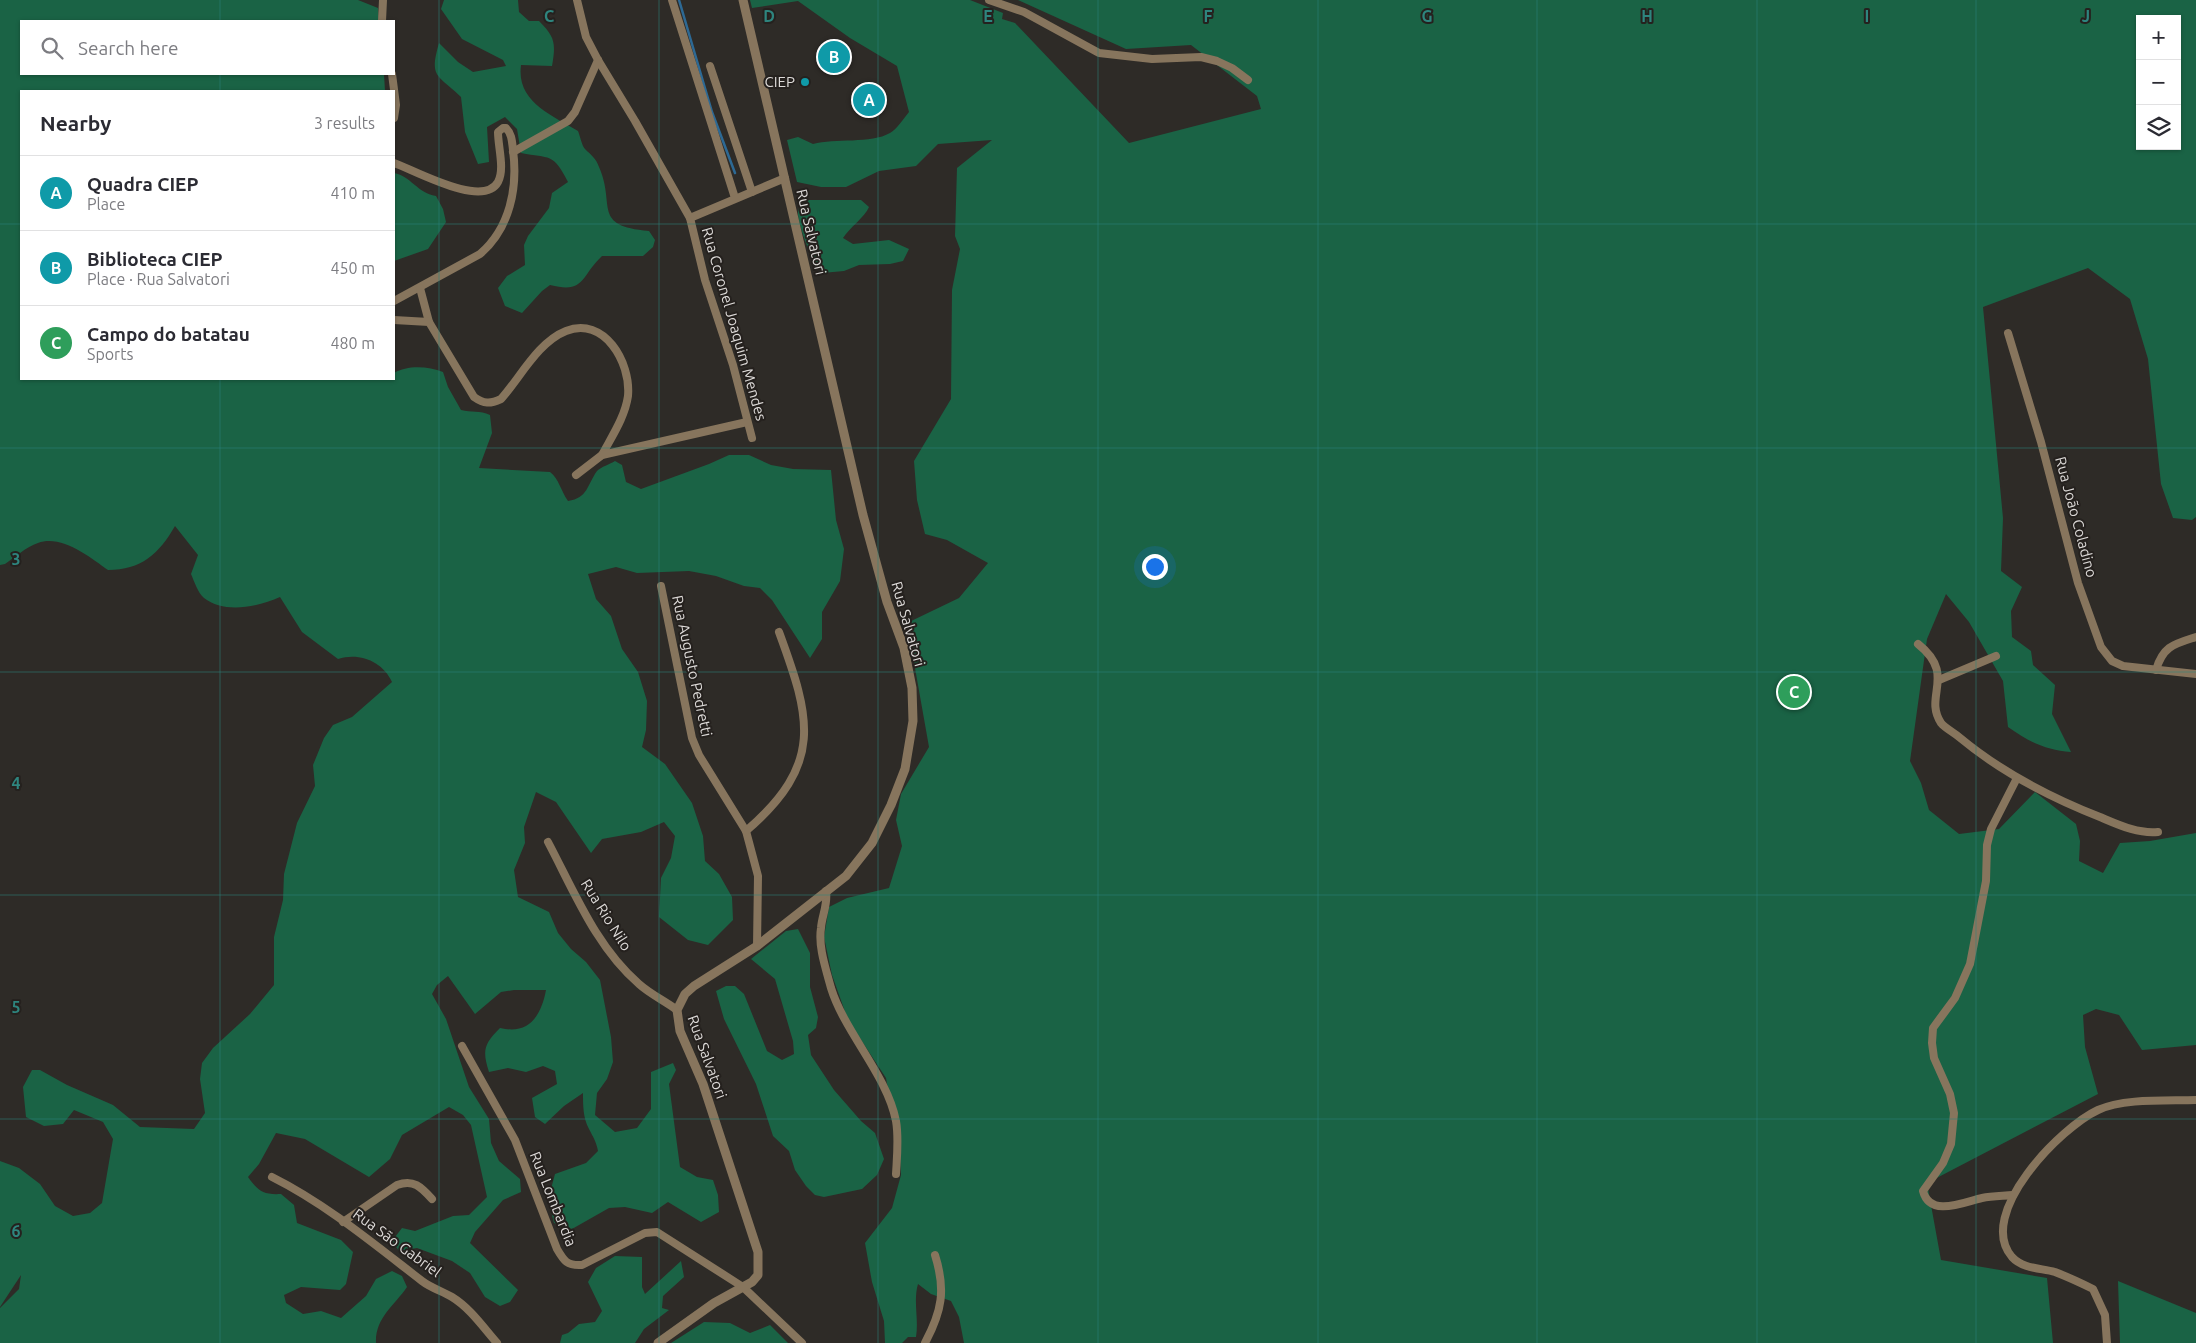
<!DOCTYPE html>
<html lang="en">
<head>
<meta charset="utf-8">
<style>
	:root { --surface:#fff; --page:#f2f2f3; --text:#2b2b33; --muted:#7c7c81; --line:#e1e1e2; --accent:#b45309 }
	body { margin:0; font-family:Ubuntu,sans-serif; background:var(--page); color:var(--text) }
	.controls { position:absolute; right:15px; top:15px; display:grid; overflow:hidden; border-radius:0px; box-shadow:0 1px 4px #0004 }
	.controls button { width:45px; height:45px; display:grid; place-items:center; padding:0; border:0; border-bottom:1px solid var(--line); background:var(--surface); color:var(--text); font:25px sans-serif }
	.you { position:absolute; left:1154px; top:566px; width:18px; height:18px; margin:-12px; border:4px solid #fff; border-radius:50%; background:#1a73e8; box-shadow:0 0 0 8px #1a73e833 }
	.badge { display:grid; place-items:center; width:32px; height:32px; border-radius:50%; background:var(--accent); color:#fff; font-size:16px; font-weight:700 }
	.pin { position:absolute; translate:-50% -50%; border:2px solid #fff; box-shadow:0 1px 5px #0006 }
	.list { margin:0; padding:0; list-style:none }
	h2 { display:flex; justify-content:space-between; align-items:center; height:65px; margin:0; padding:0 20px; font-size:21px }
	h2 small { font-size:16px; font-weight:400; color:var(--muted) }
	.list li { display:grid; grid-template-columns:32px 1fr auto; gap:15px; align-items:center; box-sizing:border-box; height:75px; padding:0 20px; border-top:1px solid var(--line) }
	.list b { display:block; font-size:19px; white-space:nowrap }
	.list p { margin:0; font-size:16px; white-space:nowrap; color:var(--muted) }
	.list em { font-size:16px; font-style:normal; color:var(--muted) }
	.icon { flex:none; width:28px; height:28px; fill:none; stroke:currentColor; stroke-width:2; stroke-linecap:round; stroke-linejoin:round }
	.map { position:relative; flex:none; width:2196px; height:1343px; overflow:hidden }
	.search { position:absolute; background:var(--surface); box-shadow:0 1px 4px #0004; left:20px; top:20px; width:375px; height:55px; display:flex; align-items:center; gap:12px; box-sizing:border-box; padding:0 18px; border-radius:0px; color:var(--muted); font-size:19px }
	.panel { position:absolute; background:var(--surface); box-shadow:0 1px 4px #0004; left:20px; top:90px; width:375px; height:290px; border-radius:0px }
	.map>svg:first-child { display:block }
	.green { fill:#1a6345; fill-rule:evenodd }
	.lines { fill:none; stroke-linecap:round; stroke-linejoin:round }
	.stream { stroke:#2d6994; stroke-width:2.5 }
	.minor { stroke:#87755d; stroke-width:8 }
	.tertiary { stroke:#87755d; stroke-width:9 }
	.grid { fill:none; stroke:#2e857e; stroke-width:1; stroke-opacity:0.55 }
	.culture-dot { fill:#0f9aa8; stroke:#25211e; stroke-width:2 }
	.labels { text-anchor:middle; stroke-width:4; stroke-linejoin:round; paint-order:stroke }
	.poi-label { font-size:15px; fill:#dddad8; stroke:#25211e; text-anchor:end }
	.street-label { font-size:15px; fill:#dddad8; stroke:#25211e }
	.grid-label { font-size:16px; text-anchor:middle; font-weight:bold; fill:#2e857e; stroke:#25211e; stroke-width:4; stroke-linejoin:round; paint-order:stroke }
</style>
</head>
<body>
<div class="map">
<svg width="2196" height="1343" viewBox="0 0 2196 1343">
	<rect width="100%" height="100%" fill="#2e2b27"/>
	<g class="green">
		<path d="M0,0H358L378,8L379,21H21V74H384L385,91H21V379L369,380L394,379V373C407,365 428,366 443,372L448,387L461,410C471,413 480,410 490,415L492,433L479,468L550,472C559,479 561,491 568,501C588,498 587,485 597,471C601,467 610,464 615,461L622,465L626,482L641,489L709,464L729,455H749L771,465L793,469L831,470L836,520L844,549L840,581L822,612V639L810,658L772,600L760,588L744,586L716,576L689,571L637,573L616,567L588,574L596,599L611,616L622,649L638,672L647,701L646,730L642,747L665,764L692,803L703,836L705,861L719,874L732,897L733,920L708,945L688,940L659,917L661,878L671,858L675,836L664,822L641,832L602,839L591,853L556,802L536,792L524,827L525,843L514,870L518,897L549,912L558,933L571,949L586,962L600,980L611,1037L613,1062L607,1079L597,1093L595,1115L615,1132L637,1128L651,1109V1072L673,1063L676,1070L669,1084L680,1167L697,1177L713,1180L718,1195L719,1212L701,1222L668,1202L652,1213L625,1207L609,1208L572,1229L554,1223L548,1200L555,1174L586,1163L598,1151C596,1141 593,1137 589,1129C583,1118 583,1105 583,1093L564,1106L545,1124L535,1117L532,1098L557,1084L555,1071L543,1066L526,1072L508,1068L489,1072C482,1050 484,1044 500,1028C528,1035 541,1017 546,990H514L501,992L475,1014L448,976L437,985L432,994L446,1019L469,1087L489,1119L491,1143L499,1161L520,1179L521,1192L503,1200L475,1232L470,1243L518,1290L510,1302L500,1306L485,1297L470,1273L452,1261L417,1248L399,1251L392,1241L402,1228L415,1231L453,1216L469,1215L487,1197L471,1125L463,1115L449,1107L402,1135L390,1159L369,1177L305,1139L276,1133L259,1164L248,1177C258,1191 263,1195 281,1194L294,1205L297,1223L341,1240L353,1252L346,1284L340,1290L301,1287L284,1295L286,1303L303,1314L321,1311L341,1318L366,1296L376,1279L392,1271L402,1276L407,1287C394,1306 375,1318 376,1343H0V1308L19,1289L21,1275L0,1307V1161L19,1168L40,1184L55,1206L73,1216L90,1213L102,1203L113,1139L103,1122L74,1110L63,1124L44,1126L26,1117L23,1087L32,1070H40L67,1085L113,1105L140,1127L194,1129L205,1113L200,1079L202,1063L213,1048L250,1014L274,985V937L283,900L284,874L297,823L315,786L313,765L324,738L333,725L352,717L392,682C383,662 360,652 338,659L302,632L280,597C258,607 224,614 204,598C198,593 194,581 191,574L198,555L175,526C159,554 141,570 108,570C90,557 61,534 38,543C26,547 15,557 5,564L0,565Z"/>
		<path d="M444,0H518L519,12L529,21H539C555,37 556,43 552,66L521,65C516,102 552,115 578,131C580,136 582,146 585,149C591,155 596,158 599,167C616,205 591,226 649,231L655,240L653,247L643,256H602C580,277 585,294 550,285L542,291L522,313L505,306L498,288L507,276L525,265L524,245L528,236L549,208L552,193L568,182C553,152 550,159 521,153L517,129L505,117L487,127L489,162L478,164L465,132L461,97C437,74 429,78 439,43L458,62L473,72L506,66L503,60L462,39L441,9Z"/>
		<path d="M750,0H970L1003,13L1002,19L1015,23L1129,143L1261,109L1257,96L1191,45L1126,49L1018,0H2196V517L2192,520L2173,518L2161,484L2148,359L2130,299L2088,268L1983,307L2003,518L2001,571L2022,587L2011,611L2012,637L2031,651L2033,665L2055,685L2052,714L2071,752C2046,750 2029,742 2008,727L2003,681L1969,622L1946,594L1927,639L1910,761L1921,783L1929,810L1959,834L1999,829L2035,792L2076,824L2080,841L2079,861L2103,873L2120,843L2150,841L2196,833V1045L2142,1050L2119,1015L2096,1009L2083,1015L2085,1047L2098,1094L1927,1183L1941,1260L2047,1278L2053,1343H964L959,1317L951,1301L931,1294L918,1284C913,1301 919,1319 916,1337H908L902,1343H885L884,1321L872,1282L865,1243L892,1208L901,1175L900,1156L886,1078L848,1020L832,975L824,937L829,907L847,898L889,888L902,846L896,820L901,794L929,747L907,623L959,598L988,563L947,540L925,534L917,500L914,461L951,399L952,290L960,249L955,236L957,168L992,140L938,144L916,166L879,171L846,187H821L797,182L787,140L798,137L813,144C835,138 871,144 890,133C897,129 904,118 909,112L897,66L850,38L798,1L752,8ZM2140,19H2177V146H2140Z"/>
		<path d="M394,173C411,176 417,193 436,196L443,209L446,222L428,249L394,261Z"/>
		<path d="M802,200H861L869,207C865,217 850,227 843,238L853,244L889,240L909,249L903,261L890,264L859,265L844,271L822,273C813,265 797,223 798,212C799,208 801,204 802,200Z"/>
		<polygon points="798,929 810,953 810,987 818,1017 816,1028 808,1035 811,1055 834,1090 861,1121 875,1133 884,1159 877,1175 862,1189 824,1197 815,1195 806,1186 795,1170 789,1151 773,1136 756,1084 724,1019 716,991 726,986 735,986 744,994 767,1051 782,1060 794,1054 793,1041 775,979 751,959 786,931"/>
		<polygon points="615,1256 642,1257 642,1287 645,1294 681,1261 684,1277 663,1296 662,1308 669,1310 644,1329 635,1343 560,1343 562,1335 568,1333 579,1324 595,1322 602,1311 588,1282 596,1268"/>
		<polygon points="2118,1281 2196,1313 2196,1343 2120,1343"/>
		<polygon points="704,1322 730,1323 750,1333 770,1325 788,1343 671,1343"/>
	</g>
	<g class="lines">
		<polyline class="stream" points="679,0 712,112 735,173"/>
		<g class="minor">
			<polyline points="577,0 586,37 598,60 635,121 690,218 705,280 733,365 752,438"/>
			<polyline points="672,0 735,198"/>
			<polyline points="989,0 1024,12 1099,53 1152,59 1201,57 1217,61 1232,68 1248,80"/>
			<polyline points="382,21 383,0"/>
			<polyline points="710,66 752,192"/>
			<polyline points="392,74 396,105 394,118"/>
			<polyline points="513,152 568,121 575,112 598,60"/>
			<path d="M394,163C414,170 483,209 498,182C505,169 498,147 498,132L503,128H506C512,134 512,142 513,150C518,188 510,228 480,254L394,301"/>
			<polyline points="690,218 785,178"/>
			<polyline points="420,288 429,322"/>
			<path d="M394,320L429,322L474,397C484,404 490,404 501,399C520,378 538,342 566,331C604,316 631,362 628,396C625,417 612,436 602,455"/>
			<polyline points="2008,333 2041,442 2078,583 2101,647 2112,661 2123,666 2196,674"/>
			<polyline points="576,475 602,455 747,422"/>
			<polyline points="661,586 692,738 699,755 746,831 758,876 757,946"/>
			<path d="M1918,644C1957,675 1923,696 1941,723C1945,728 1953,732 1959,737C2001,772 2049,797 2100,817C2119,825 2138,834 2158,832"/>
			<path d="M2156,670C2163,646 2174,644 2196,637"/>
			<polyline points="1939,680 1996,656"/>
			<path d="M746,831C824,764 811,719 779,632"/>
			<path d="M548,842C574,891 596,947 639,984C650,994 665,1001 677,1010"/>
			<path d="M826,891C828,905 822,915 821,928C818,947 826,969 831,988C845,1033 887,1075 896,1121C899,1138 897,1156 896,1174"/>
			<path d="M462,1046L515,1140L557,1249C564,1261 567,1266 582,1265L645,1233L657,1232L743,1287L802,1343"/>
			<path d="M272,1177C326,1204 374,1244 422,1281C431,1288 442,1291 452,1297C470,1308 483,1327 497,1343"/>
			<path d="M2013,1195C2003,1196 1992,1196 1982,1198C1964,1202 1930,1218 1923,1191L1943,1163L1951,1144L1954,1113L1950,1094L1934,1058L1932,1043L1933,1028L1955,998L1970,964L1986,881L1987,845L1991,829L2017,778"/>
			<path d="M343,1222L397,1185C414,1179 421,1187 432,1199"/>
			<path d="M925,1343C942,1311 946,1290 935,1255"/>
			<path d="M2107,1343L2105,1315L2093,1289C2081,1283 2068,1277 2055,1272C2041,1268 2023,1269 2012,1257C1975,1214 2061,1127 2098,1110C2124,1098 2167,1101 2196,1100"/>
		</g>
		<polyline class="tertiary" points="658,1343 714,1303 752,1282 758,1275 758,1252 703,1084 680,1031 677,1010 685,994 694,986 757,946 846,876 872,843 891,805 905,769 913,721 912,688 904,648 887,602 863,515 743,0"/>
	</g>
	<path class="grid" d="M220,0V21M439,0V1343M659,0V1343M878,0V1343M1098,0V1343M1318,0V1343M1537,0V1343M1757,0V1343M1976,0V1343M220,74V91M0,224H21M394,224H2196M220,379V1343M0,448H2196M0,672H2196M0,895H2196M0,1119H2196"/>
	<circle class="culture-dot" cx="805" cy="82" r="5"/>
	<g class="labels">
		<g class="poi-label">
			<text x="795" y="87">CIEP</text>
		</g>
		<g class="street-label">
			<text transform="translate(811 232) rotate(77)" y="5">Rua Salvatori</text>
			<text transform="translate(734 324) rotate(74)" y="5">Rua Coronel Joaquim Mendes</text>
			<text transform="translate(2076 517) rotate(75)" y="5">Rua João Coladino</text>
			<text transform="translate(908 624) rotate(74)" y="5">Rua Salvatori</text>
			<text transform="translate(692 666) rotate(78)" y="5">Rua Augusto Pedretti</text>
			<text transform="translate(606 915) rotate(58)" y="5">Rua Rio Nilo</text>
			<text transform="translate(707 1057) rotate(70)" y="5">Rua Salvatori</text>
			<text transform="translate(553 1199) rotate(68)" y="5">Rua Lombardia</text>
			<text transform="translate(397 1243) rotate(36)" y="5">Rua São Gabriel</text>
		</g>
	</g>
	<g class="grid-label">
		<text x="549" y="22">C</text>
		<text x="769" y="22">D</text>
		<text x="988" y="22">E</text>
		<text x="1208" y="22">F</text>
		<text x="1427" y="22">G</text>
		<text x="1647" y="22">H</text>
		<text x="1867" y="22">I</text>
		<text x="2086" y="22">J</text>
		<text x="16" y="565">3</text>
		<text x="16" y="789">4</text>
		<text x="16" y="1013">5</text>
		<text x="16" y="1237">6</text>
	</g>
</svg>
<div class="controls">
<button>+</button>
<button>−</button>
<button><svg class="icon" aria-label="layers" viewBox="0 0 24 24"><path d="M12 4l9 5-9 5-9-5zM3 14l9 5 9-5"/></svg></button>
</div>
<div class="you"></div>
<div class="pin badge" style="left:869px;top:100px;background:#0f9aa8">A</div>
<div class="pin badge" style="left:834px;top:57px;background:#0f9aa8">B</div>
<div class="pin badge" style="left:1794px;top:692px;background:#2e9e5b">C</div>
<div class="search"><svg class="icon" aria-label="search" viewBox="0 0 24 24"><circle cx="10" cy="10" r="6"/><path d="M15 15l6 6"/></svg>Search here</div>
<section class="panel">
<h2>Nearby<small>3 results</small></h2>
<ul class="list">
<li><span class="badge" style="background:#0f9aa8">A</span><div><b>Quadra CIEP</b><p>Place</p></div><em>410 m</em></li>
<li><span class="badge" style="background:#0f9aa8">B</span><div><b>Biblioteca CIEP</b><p>Place · Rua Salvatori</p></div><em>450 m</em></li>
<li><span class="badge" style="background:#2e9e5b">C</span><div><b>Campo do batatau</b><p>Sports</p></div><em>480 m</em></li>
</ul>
</section>
</div>
</body>
</html>
